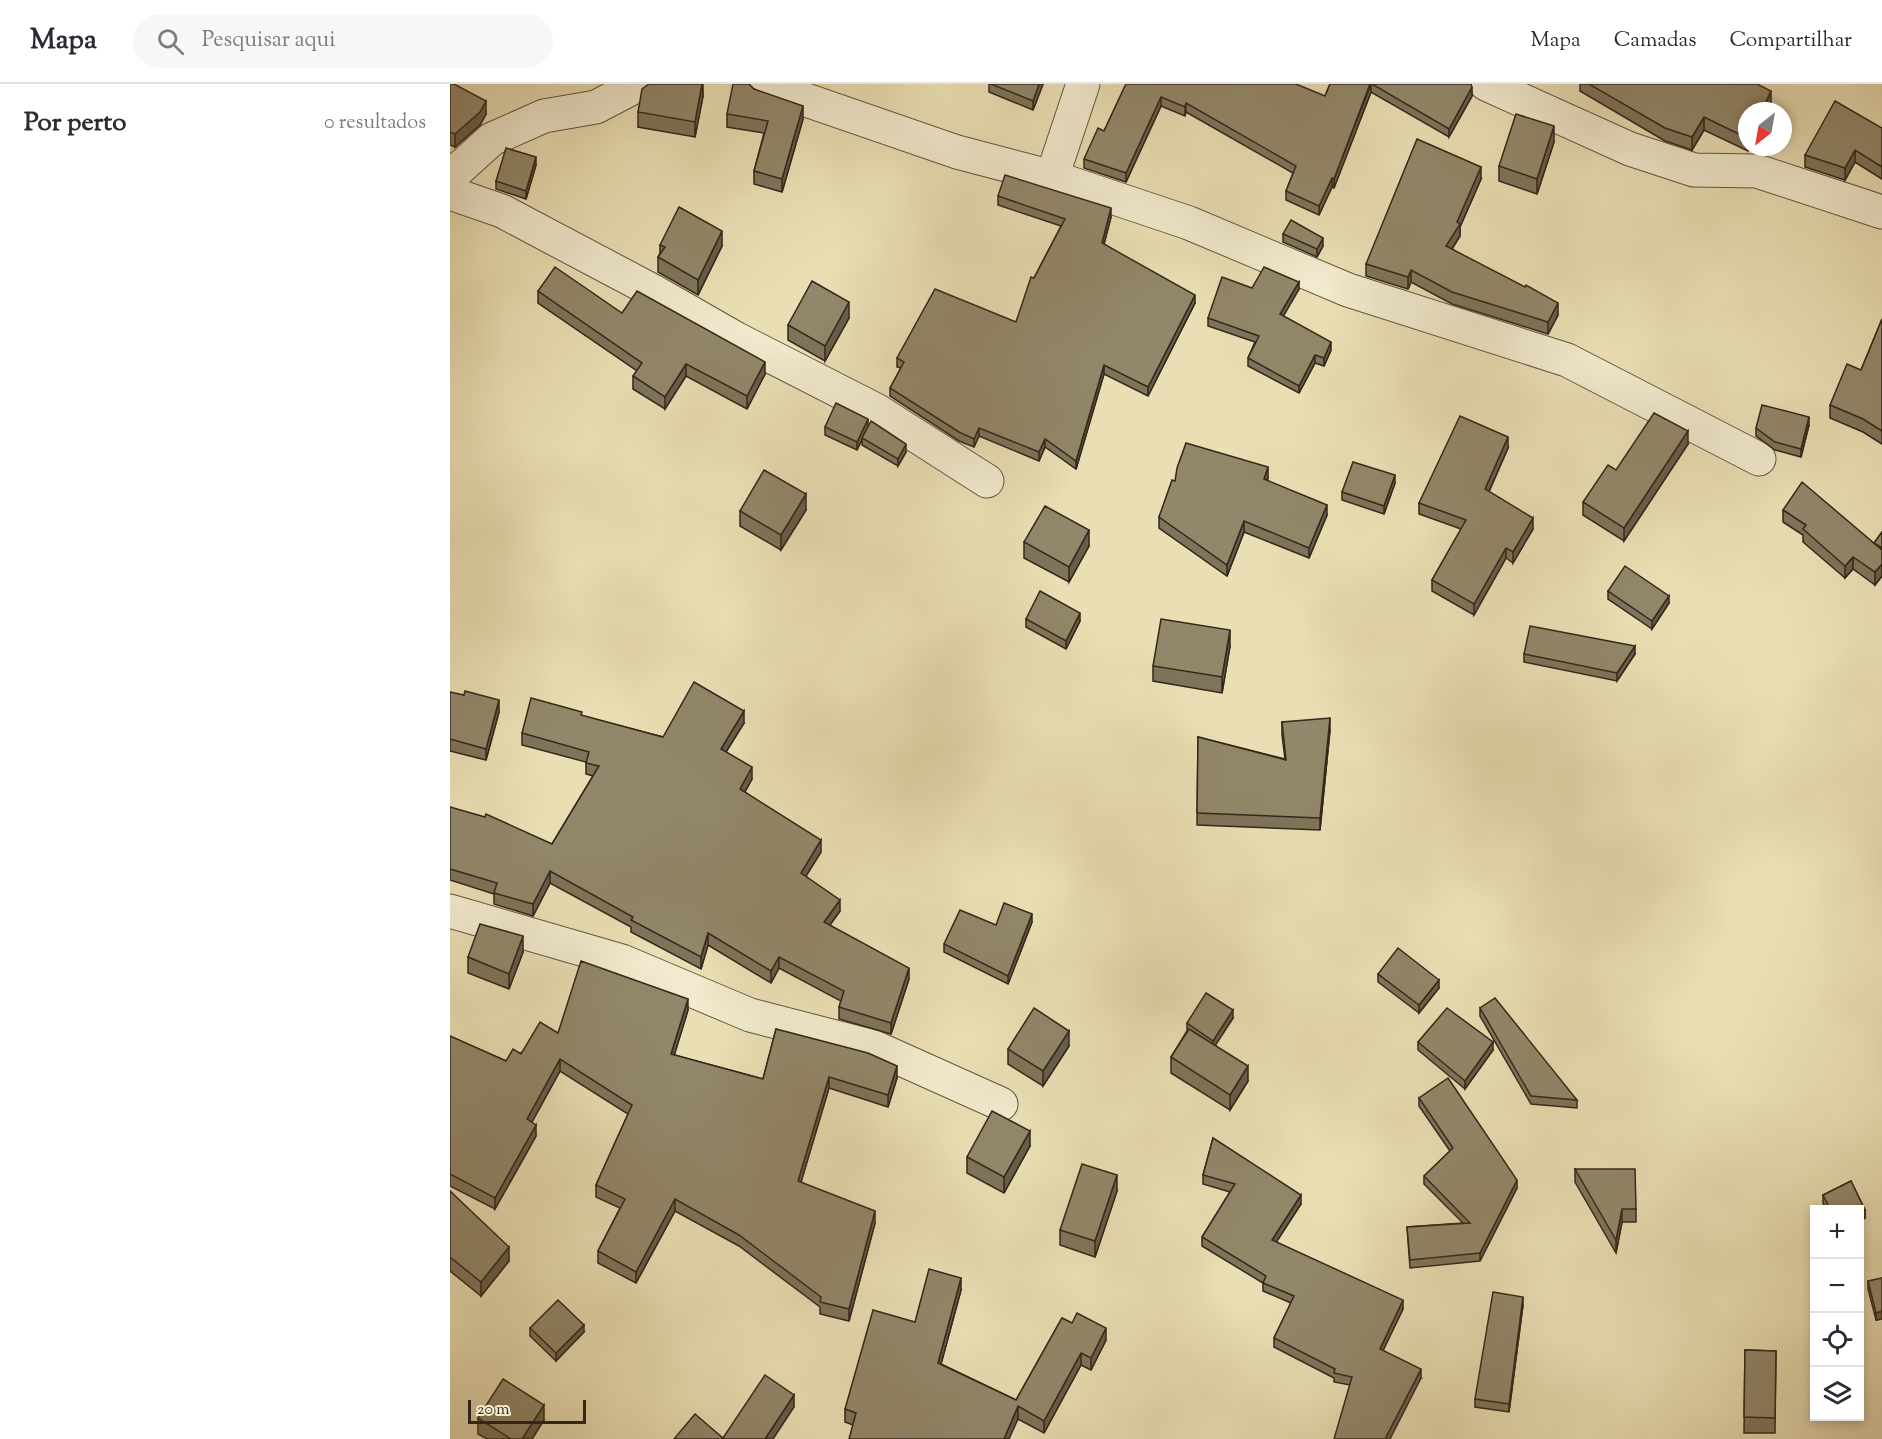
<!DOCTYPE html>
<html lang="pt">
<head>
<meta charset="utf-8">
<style>
	:root { --surface:#fff; --page:#f7f7f7; --text:#2b2b33; --muted:#7c7c81; --line:#e1e1e2 }
	body { margin:0; font-family:"Sorts Mill Goudy",serif; background:var(--page); color:var(--text) }
	.controls { position:absolute; right:18px; bottom:18px; display:grid; overflow:hidden; border-radius:0px; box-shadow:0 3px 9px #0003 }
	.controls button { width:54px; height:54px; display:grid; place-items:center; padding:0; border:0; border-bottom:2px solid var(--line); background:var(--surface); color:var(--text); font:30px sans-serif }
	.compass { position:absolute; left:1288px; top:18px; width:54px; height:54px; border-radius:50%; background:var(--surface); box-shadow:0 3px 9px #0003; rotate:211deg }
	.scale { position:absolute; left:18px; bottom:15px; width:118px; box-sizing:border-box; padding-left:6px; border:3px solid #33271a; border-top:0; font-size:16px; line-height:21px; white-space:nowrap; color:#33271a; -webkit-text-stroke:4px #f1eace; paint-order:stroke }
	.list { margin:0; padding:0; list-style:none }
	h2 { display:flex; justify-content:space-between; align-items:center; height:78px; margin:0; padding:0 24px; font-size:26px }
	h2 small { font-size:20px; font-weight:400; color:var(--muted) }
	.icon { flex:none; width:33px; height:33px; fill:none; stroke:currentColor; stroke-width:2; stroke-linecap:round; stroke-linejoin:round }
	.map { position:relative; flex:none; width:1432px; height:1355px; overflow:hidden }
	header { display:flex; align-items:center; gap:36px; box-sizing:border-box; height:84px; padding:0 30px; background:var(--surface); border-bottom:2px solid var(--line) }
	header strong { font-size:28px }
	nav { display:flex; gap:33px; margin-inline-start:auto; font-size:21px }
	.search { width:420px; height:54px; background:var(--page); display:flex; align-items:center; gap:15px; box-sizing:border-box; padding:0 21px; border-radius:33px; color:var(--muted); font-size:22px }
	main { display:flex }
	aside { flex:1; background:var(--surface) }
	.map>svg:first-child { display:block }
	.lines { fill:none; stroke-linecap:round; stroke-linejoin:round }
	.street-casing { stroke:#615540; stroke-width:35 }
	.street { stroke:#f1eace; stroke-width:33 }
	.wall { fill:#7e745b; stroke:#33271a; stroke-width:1.5 }
	.shaded-wall { fill:#665e4a; stroke:#33271a; stroke-width:1.5 }
	.building { fill:#92876a; stroke:#33271a; stroke-width:1.5 }
</style>
</head>
<body>
<header>
<strong>Mapa</strong>
<div class="search"><svg class="icon" aria-label="search" viewBox="0 0 24 24"><circle cx="10" cy="10" r="6"/><path d="M15 15l6 6"/></svg>Pesquisar aqui</div>
<nav><a>Mapa</a><a>Camadas</a><a>Compartilhar</a></nav>
</header>
<main>
<aside>
<h2>Por perto<small>0 resultados</small></h2>
<ul class="list">
</ul>
</aside>
<div class="map">
<svg width="1432" height="1355" viewBox="0 0 1432 1355">
	<rect width="100%" height="100%" fill="#eadfb4"/>
	<filter id="stains"><feTurbulence type="fractalNoise" baseFrequency=".00333" numOctaves="4"/><feColorMatrix values="0 0 0 0 .2 0 0 0 0 .09 0 0 0 0 .02 0 0 0 .5 -.17"/></filter>
	<radialGradient id="worn" r=".72"><stop offset=".6" stop-color="#630" stop-opacity="0"/><stop offset="1" stop-color="#630" stop-opacity=".3"/></radialGradient>
	<g class="lines">
		<g class="street-casing">
			<g id="street">
				<polyline points="310,0 507,68 602,93 739,139 898,206 1117,276 1309,375"/>
				<polyline points="1036,0 1180,65 1244,86 1307,87 1432,128"/>
				<polyline points="0,93 42,55 94,32 146,23 190,0"/>
				<polyline points="602,93 633,0"/>
				<polyline points="0,109 52,127 203,207 285,254 426,326 537,397"/>
				<polyline points="0,827 172,877 300,931 424,963 551,1020"/>
			</g>
		</g>
		<use href="#street" class="street"/>
	</g>
	<g class="wall">
		<polygon points="0,0 36,30 30,41 5,63 0,61"/>
		<polygon points="253,0 253,12 245,53 188,43 188,28"/>
		<polygon points="539,0 593,0 583,26 539,8"/>
		<polygon points="676,0 875,12 880,0 1021,0 1022,12 999,53 921,8 884,104 882,103 869,131 836,116 836,107 843,89 736,28 735,32 711,22 676,98 634,84 634,75 654,47"/>
		<polygon points="1130,0 1307,0 1321,20 1297,27 1297,63 1300,63 1298,67 1254,46 1242,66 1215,57 1130,7"/>
		<polygon points="304,5 353,35 332,108 304,100 304,87 314,49 277,43 277,30"/>
		<polygon points="1432,44 1432,95 1405,78 1395,96 1355,83 1355,71"/>
		<polygon points="1104,58 1087,110 1049,97 1049,82"/>
		<polygon points="86,81 76,115 46,105 46,97"/>
		<polygon points="1031,95 1010,143 1010,152 1002,165 1108,231 1098,250 1002,220 961,198 958,205 916,192 916,180"/>
		<polygon points="548,112 661,133 654,160 745,219 698,312 654,290 626,385 595,363 589,377 529,352 524,363 509,357 440,312 440,304 451,284 447,283 447,274 566,238 584,194 611,142 548,121"/>
		<polygon points="833,150 873,162 867,173 833,158"/>
		<polygon points="210,161 272,162 248,211 208,188 208,173 210,169"/>
		<polygon points="802,204 849,205 833,232 881,266 874,282 865,279 849,309 798,282 798,274 805,258 758,242 758,234"/>
		<polygon points="88,207 172,229 315,290 297,325 236,292 215,325 183,305 183,292 187,287 88,219"/>
		<polygon points="399,234 375,277 338,256 338,241"/>
		<polygon points="1432,235 1432,360 1413,348 1380,334 1380,321 1411,286"/>
		<polygon points="1359,341 1351,373 1325,366 1306,352 1306,344"/>
		<polygon points="375,343 418,343 456,368 448,382 412,361 412,355 407,366 375,351"/>
		<polygon points="1238,360 1174,457 1133,431 1133,418 1166,386"/>
		<polygon points="1058,364 1039,408 1083,445 1063,479 1056,474 1024,531 982,507 982,496 1011,445 969,430 969,419"/>
		<polygon points="818,394 817,397 877,431 859,474 794,448 777,492 709,444 709,433 725,397"/>
		<polygon points="945,399 934,430 892,416 892,408"/>
		<polygon points="356,426 331,466 290,442 290,427"/>
		<polygon points="1333,426 1424,459 1432,448 1432,492 1425,501 1403,485 1395,494 1353,458 1353,451 1333,438"/>
		<polygon points="574,458 639,462 619,498 574,474"/>
		<polygon points="1158,507 1219,519 1202,545 1158,515"/>
		<polygon points="576,535 630,537 616,565 576,543"/>
		<polygon points="780,562 772,609 703,597 703,582"/>
		<polygon points="1074,570 1185,570 1167,597 1074,578"/>
		<polygon points="0,608 49,628 36,676 0,667"/>
		<polygon points="132,632 213,653 294,639 276,668 302,695 295,708 371,768 356,792 390,827 380,841 459,895 441,950 389,935 389,923 391,917 329,884 321,899 258,861 251,885 181,848 181,843 100,799 83,832 44,820 44,810 0,796 0,723 102,760 143,692 136,690 136,678 72,661 72,649"/>
		<polygon points="832,638 880,646 870,746 747,741 748,653 835,675 832,651"/>
		<polygon points="582,838 558,900 494,868 494,860 546,841"/>
		<polygon points="73,868 59,905 18,889 18,873"/>
		<polygon points="928,890 989,904 969,929 928,898"/>
		<polygon points="1030,924 1127,1016 1127,1024 1081,1020 1030,932"/>
		<polygon points="238,926 224,971 313,995 326,945 447,994 438,1023 379,1004 351,1098 425,1139 399,1237 370,1230 370,1223 289,1162 225,1127 186,1199 148,1179 148,1167 170,1124 146,1113 146,1101 178,1030 110,987 82,1038 86,1052 45,1125 0,1102 0,952 56,977 108,949"/>
		<polygon points="783,934 765,961 798,997 780,1026 721,989 721,973 737,947 737,939"/>
		<polygon points="968,958 1043,966 1015,1005 968,966"/>
		<polygon points="619,962 593,1002 558,980 558,965"/>
		<polygon points="969,1014 1067,1104 1030,1177 960,1184 957,1143 1013,1139 974,1100 974,1092 1000,1067 969,1022"/>
		<polygon points="763,1054 851,1120 826,1158 953,1225 933,1266 971,1294 900,1301 884,1298 884,1294 824,1263 824,1254 841,1219 813,1207 813,1199 752,1162 752,1153 780,1108 753,1100 753,1091"/>
		<polygon points="580,1062 554,1109 517,1089 517,1073"/>
		<polygon points="1125,1085 1186,1125 1186,1138 1172,1138 1166,1169 1125,1098"/>
		<polygon points="1401,1097 1415,1126 1415,1134 1410,1137 1410,1125 1376,1125 1373,1119 1373,1111"/>
		<polygon points="0,1107 59,1177 31,1212 0,1187"/>
		<polygon points="667,1107 645,1173 610,1161 610,1146"/>
		<polygon points="1432,1194 1432,1235 1426,1236 1418,1205 1418,1197"/>
		<polygon points="511,1206 491,1280 566,1316 612,1234 656,1256 641,1286 631,1281 594,1349 568,1335 403,1341 395,1338 395,1325 465,1238"/>
		<polygon points="1073,1221 1059,1328 1025,1323 1025,1315"/>
		<polygon points="80,1244 134,1248 106,1277 80,1252"/>
		<polygon points="1295,1266 1326,1267 1325,1349 1294,1349"/>
		<polygon points="28,1334 94,1336 82,1355 37,1355 28,1350"/>
	</g>
	<g class="shaded-wall">
		<polygon points="252,0 253,12 245,53 245,38"/>
		<polygon points="589,0 593,0 583,26 583,17"/>
		<polygon points="921,0 921,8 884,104 884,95"/>
		<polygon points="1022,3 1022,12 999,53 999,45"/>
		<polygon points="1321,7 1321,20 1318,27 1312,27"/>
		<polygon points="711,13 711,22 676,98 676,89"/>
		<polygon points="36,17 36,30 30,41 5,63 5,50"/>
		<polygon points="736,19 736,28 735,32 735,23"/>
		<polygon points="353,22 353,35 332,108 332,95"/>
		<polygon points="1254,33 1254,46 1242,66 1242,53"/>
		<polygon points="1104,42 1104,58 1087,110 1087,95"/>
		<polygon points="1405,66 1405,78 1395,96 1395,84"/>
		<polygon points="86,73 86,81 76,115 76,107"/>
		<polygon points="1031,83 1031,95 1010,143 1010,152 996,174 996,162"/>
		<polygon points="882,94 882,103 869,131 869,122"/>
		<polygon points="661,124 661,133 652,168 652,159"/>
		<polygon points="272,147 272,162 248,211 248,196"/>
		<polygon points="873,154 873,162 867,173 867,165"/>
		<polygon points="961,186 961,198 958,205 958,193"/>
		<polygon points="849,198 849,205 830,238 830,230"/>
		<polygon points="745,211 745,219 698,312 698,303"/>
		<polygon points="399,218 399,234 375,277 375,262"/>
		<polygon points="1108,219 1108,231 1098,250 1098,238"/>
		<polygon points="881,258 881,266 874,282 874,274"/>
		<polygon points="865,271 865,279 849,309 849,302"/>
		<polygon points="315,278 315,290 297,325 297,312"/>
		<polygon points="236,280 236,292 215,325 215,313"/>
		<polygon points="654,281 654,290 626,385 626,377"/>
		<polygon points="1359,333 1359,341 1351,373 1351,365"/>
		<polygon points="418,335 418,343 407,366 407,358"/>
		<polygon points="529,344 529,352 524,363 524,355"/>
		<polygon points="1238,347 1238,360 1174,457 1174,444"/>
		<polygon points="1058,353 1058,364 1035,416 1035,405"/>
		<polygon points="595,355 595,363 589,377 589,368"/>
		<polygon points="456,360 456,368 448,382 448,375"/>
		<polygon points="818,383 818,394 814,406 814,395"/>
		<polygon points="945,391 945,399 934,430 934,422"/>
		<polygon points="356,410 356,426 331,466 331,451"/>
		<polygon points="877,421 877,431 859,474 859,464"/>
		<polygon points="1083,434 1083,445 1063,479 1063,468"/>
		<polygon points="794,437 794,448 777,492 777,481"/>
		<polygon points="639,446 639,462 619,498 619,483"/>
		<polygon points="1056,464 1056,474 1024,531 1024,520"/>
		<polygon points="1403,473 1403,485 1395,494 1395,482"/>
		<polygon points="1432,480 1432,492 1425,501 1425,488"/>
		<polygon points="1219,512 1219,519 1202,545 1202,537"/>
		<polygon points="630,529 630,537 616,565 616,557"/>
		<polygon points="780,546 780,562 772,609 772,593"/>
		<polygon points="1185,562 1185,570 1167,597 1167,589"/>
		<polygon points="49,616 49,628 36,676 36,665"/>
		<polygon points="294,627 294,639 271,676 271,665"/>
		<polygon points="880,634 880,646 870,746 870,734"/>
		<polygon points="302,683 302,695 290,716 290,705"/>
		<polygon points="371,756 371,768 351,800 351,789"/>
		<polygon points="100,787 100,799 83,832 83,820"/>
		<polygon points="390,816 390,827 374,849 374,838"/>
		<polygon points="582,830 582,838 558,900 558,892"/>
		<polygon points="258,849 258,861 251,885 251,873"/>
		<polygon points="73,852 73,868 59,905 59,890"/>
		<polygon points="329,873 329,884 321,899 321,887"/>
		<polygon points="459,884 459,895 441,950 441,939"/>
		<polygon points="989,896 989,904 969,929 969,921"/>
		<polygon points="238,915 238,926 221,982 221,970"/>
		<polygon points="783,926 783,934 763,965 763,957"/>
		<polygon points="619,947 619,962 593,1002 593,987"/>
		<polygon points="1043,958 1043,966 1015,1005 1015,997"/>
		<polygon points="110,975 110,987 77,1047 77,1035"/>
		<polygon points="447,982 447,994 438,1023 438,1011"/>
		<polygon points="798,982 798,997 780,1026 780,1011"/>
		<polygon points="379,993 379,1004 348,1108 348,1097"/>
		<polygon points="86,1041 86,1052 45,1125 45,1114"/>
		<polygon points="580,1047 580,1062 554,1109 554,1093"/>
		<polygon points="667,1091 667,1107 645,1173 645,1157"/>
		<polygon points="1067,1096 1067,1104 1030,1177 1030,1169"/>
		<polygon points="851,1111 851,1120 822,1165 822,1156"/>
		<polygon points="225,1115 225,1127 186,1199 186,1188"/>
		<polygon points="1172,1125 1172,1138 1166,1169 1166,1156"/>
		<polygon points="1415,1126 1415,1134 1410,1137 1410,1129"/>
		<polygon points="425,1127 425,1139 399,1237 399,1225"/>
		<polygon points="59,1163 59,1177 31,1212 31,1198"/>
		<polygon points="511,1194 511,1206 488,1291 488,1279"/>
		<polygon points="1073,1213 1073,1221 1059,1328 1059,1320"/>
		<polygon points="953,1216 953,1225 930,1273 930,1265"/>
		<polygon points="1432,1227 1432,1235 1426,1236 1426,1229"/>
		<polygon points="134,1241 134,1248 106,1277 106,1269"/>
		<polygon points="656,1244 656,1256 641,1286 641,1274"/>
		<polygon points="631,1269 631,1281 594,1349 594,1337"/>
		<polygon points="971,1285 971,1294 940,1355 935,1355"/>
		<polygon points="344,1311 344,1323 323,1355 315,1355"/>
		<polygon points="94,1321 94,1336 82,1355 72,1355"/>
		<polygon points="568,1322 568,1335 559,1355 554,1355"/>
	</g>
	<g class="building">
		<polygon points="0,0 4,0 36,17 30,28 5,50 0,48"/>
		<polygon points="199,0 252,0 245,38 188,28 192,5"/>
		<polygon points="283,0 299,0 304,5 353,22 332,95 304,87 318,37 277,30"/>
		<polygon points="541,0 589,0 583,17"/>
		<polygon points="676,0 846,0 875,12 880,0 920,0 884,95 882,94 869,122 836,107 846,82 736,19 735,23 711,13 676,89 634,75 648,44 654,47"/>
		<polygon points="922,0 1021,0 1022,3 999,45"/>
		<polygon points="1139,0 1307,0 1321,7 1312,27 1297,27 1297,54 1254,33 1242,53 1215,44"/>
		<polygon points="1385,17 1432,44 1432,83 1405,66 1395,84 1355,71"/>
		<polygon points="1066,30 1104,42 1087,95 1049,82"/>
		<polygon points="967,55 1031,83 1007,138 1010,140 996,162 1075,203 1076,201 1108,219 1098,238 1002,208 961,186 958,193 916,180"/>
		<polygon points="56,64 86,73 76,107 46,97"/>
		<polygon points="555,91 661,124 652,159 745,211 698,303 654,281 626,377 595,355 589,368 529,344 524,355 509,348 440,304 454,278 447,274 485,205 566,238 581,193 584,194 615,135 548,112"/>
		<polygon points="229,123 272,147 248,196 208,173 215,163 210,161"/>
		<polygon points="841,136 873,154 867,165 833,150"/>
		<polygon points="105,183 172,229 187,207 315,278 297,312 236,280 215,313 183,292 192,279 88,207"/>
		<polygon points="814,183 849,198 830,230 881,258 874,274 865,271 849,302 798,274 809,252 758,234 772,193 802,204"/>
		<polygon points="362,197 399,218 375,262 338,241"/>
		<polygon points="1432,235 1432,347 1413,335 1380,321 1397,280 1411,286"/>
		<polygon points="386,319 418,335 407,358 375,343"/>
		<polygon points="1312,321 1359,333 1351,365 1325,358 1306,344"/>
		<polygon points="1204,329 1238,347 1174,444 1133,418 1158,381 1166,386"/>
		<polygon points="1010,332 1058,353 1035,405 1083,434 1063,468 1056,464 1024,520 982,496 1016,436 969,419"/>
		<polygon points="421,337 456,360 448,375 412,354"/>
		<polygon points="736,359 818,383 814,395 877,421 859,464 794,437 777,481 709,433 722,396 725,397 727,384"/>
		<polygon points="903,378 945,391 934,422 892,408"/>
		<polygon points="314,386 356,410 331,451 290,427"/>
		<polygon points="1352,398 1432,466 1432,480 1425,488 1403,473 1395,482 1353,445 1356,441 1333,426"/>
		<polygon points="595,422 639,446 619,483 574,458"/>
		<polygon points="1432,448 1432,464 1424,459"/>
		<polygon points="1175,482 1219,512 1202,537 1158,507"/>
		<polygon points="590,507 630,529 616,557 576,535"/>
		<polygon points="711,535 780,546 772,593 703,582"/>
		<polygon points="1080,542 1185,562 1167,589 1074,570"/>
		<polygon points="244,598 294,627 271,665 302,683 290,705 371,756 351,789 390,816 374,838 459,884 441,939 389,923 394,907 329,873 321,887 258,849 251,873 181,836 183,833 100,787 83,820 44,809 47,799 0,785 0,723 35,733 36,730 102,760 149,682 136,679 139,668 72,649 81,614 132,628 131,631 213,653"/>
		<polygon points="15,607 49,616 36,665 0,655 0,608 14,611"/>
		<polygon points="880,634 870,734 747,729 748,653 836,676 832,638"/>
		<polygon points="554,819 582,830 558,892 494,860 510,826 546,841"/>
		<polygon points="30,840 73,852 59,890 18,873"/>
		<polygon points="948,864 989,896 969,921 928,890"/>
		<polygon points="131,877 238,915 221,970 313,995 326,945 418,969 447,982 438,1011 379,993 348,1097 425,1127 399,1225 370,1218 371,1213 289,1151 225,1115 186,1188 148,1167 175,1115 146,1101 182,1021 110,975 77,1035 86,1041 45,1114 0,1090 0,952 56,977 63,965 71,970 90,938 108,949"/>
		<polygon points="756,909 783,926 763,957 737,939"/>
		<polygon points="1045,914 1127,1016 1081,1012 1030,924"/>
		<polygon points="584,924 619,947 593,987 558,965"/>
		<polygon points="997,924 1043,958 1015,997 968,958"/>
		<polygon points="739,945 798,982 780,1011 721,973"/>
		<polygon points="998,994 1067,1096 1030,1169 960,1176 957,1143 1020,1139 974,1092 1003,1064 969,1014"/>
		<polygon points="542,1027 580,1047 554,1093 517,1073"/>
		<polygon points="763,1054 851,1111 822,1156 953,1216 930,1265 971,1285 935,1355 884,1355 902,1293 884,1289 885,1285 824,1254 844,1212 813,1199 816,1192 752,1153 785,1100 753,1091"/>
		<polygon points="632,1080 667,1091 645,1157 610,1146"/>
		<polygon points="1125,1085 1185,1085 1186,1125 1172,1125 1166,1156"/>
		<polygon points="1401,1097 1415,1126 1410,1129 1410,1125 1380,1125 1373,1111"/>
		<polygon points="0,1107 59,1163 31,1198 0,1173"/>
		<polygon points="479,1185 511,1194 488,1279 566,1316 612,1234 622,1239 627,1229 656,1244 641,1274 631,1269 594,1337 568,1322 554,1355 399,1355 406,1329 395,1325 423,1226 465,1238"/>
		<polygon points="1432,1194 1432,1227 1426,1229 1418,1197"/>
		<polygon points="1043,1208 1073,1213 1059,1320 1025,1315"/>
		<polygon points="108,1216 134,1241 106,1269 80,1244"/>
		<polygon points="1295,1266 1326,1267 1325,1334 1294,1333"/>
		<polygon points="315,1291 344,1311 315,1355 224,1355 245,1330 273,1354"/>
		<polygon points="53,1295 94,1321 72,1355 61,1355 28,1334"/>
	</g>
	<rect width="100%" height="100%" filter="url(#stains)"/>
	<rect width="100%" height="100%" fill="url(#worn)"/>
</svg>
<div class="controls">
<button>+</button>
<button>−</button>
<button><svg class="icon" aria-label="locate" viewBox="0 0 24 24"><circle cx="12" cy="12" r="6"/><path d="M12 2v4M12 18v4M2 12h4M18 12h4"/></svg></button>
<button><svg class="icon" aria-label="layers" viewBox="0 0 24 24"><path d="M12 4l9 5-9 5-9-5zM3 14l9 5 9-5"/></svg></button>
</div>
<svg class="compass" viewBox="-18 -18 36 36"><path d="M0-13l5 13h-10z" fill="#e53935"/><path d="M0 13l5-13h-10z" fill="#7c7c81"/></svg>
<div class="scale">20 m</div>
</div>
</main>
</body>
</html>
